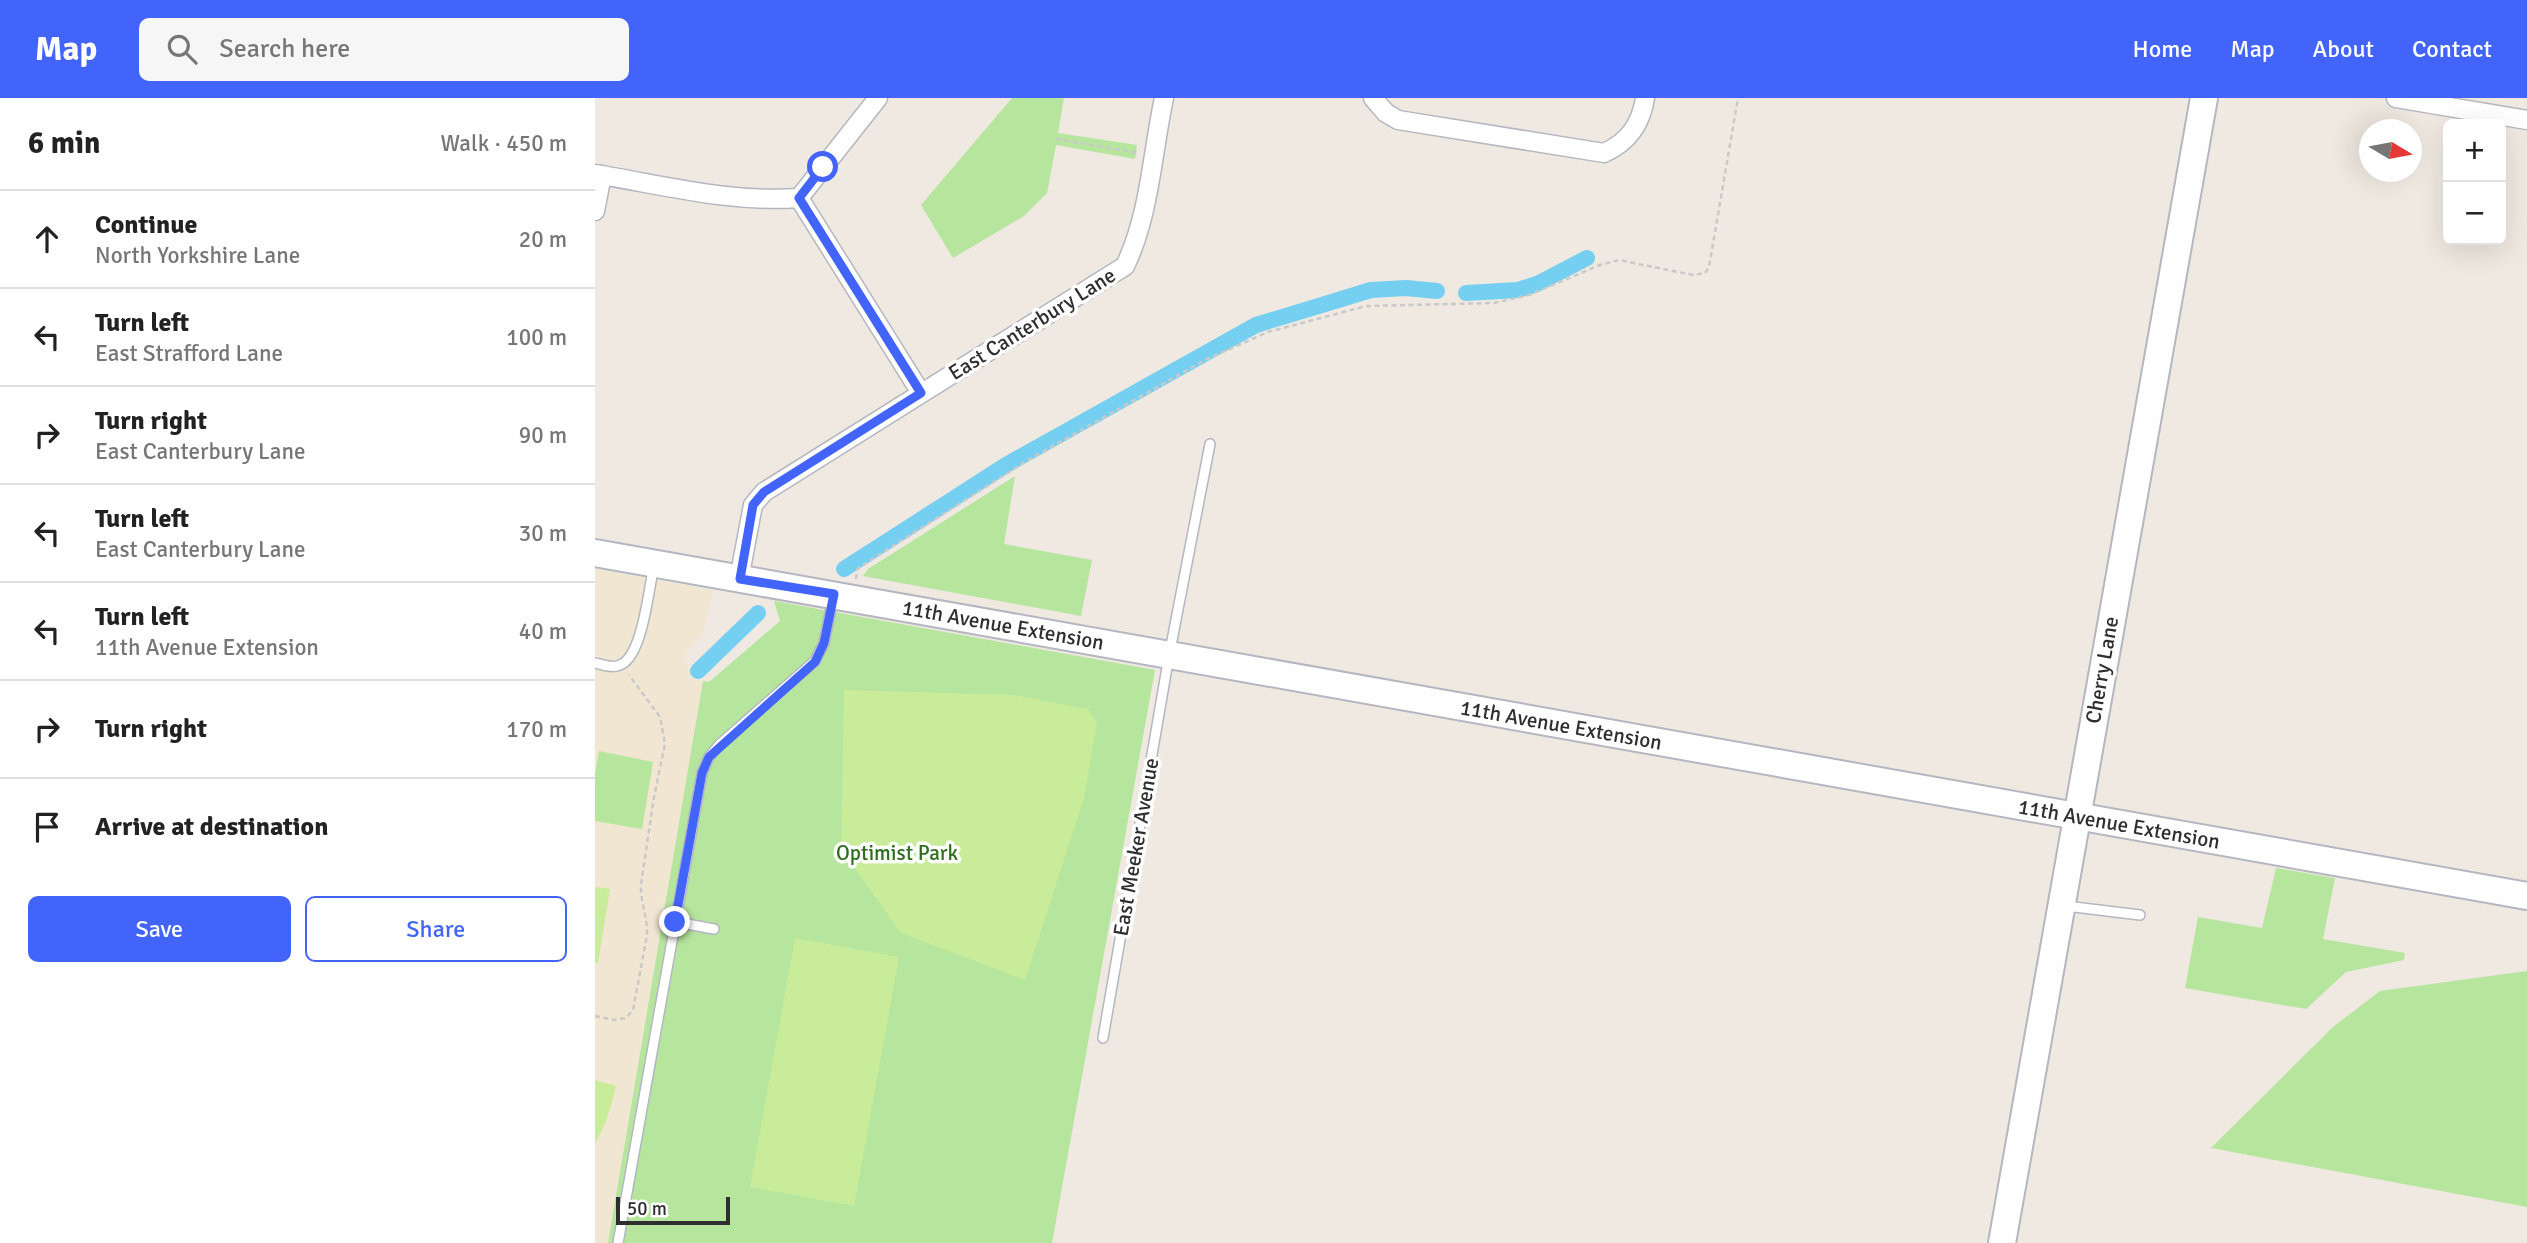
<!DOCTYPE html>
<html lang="en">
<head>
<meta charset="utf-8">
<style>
	:root { --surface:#fff; --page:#f6f6f6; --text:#222; --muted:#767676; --line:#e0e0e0; --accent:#4264fb }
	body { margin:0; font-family:Signika,sans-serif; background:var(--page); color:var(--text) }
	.controls { position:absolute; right:21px; top:21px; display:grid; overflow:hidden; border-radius:10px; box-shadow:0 7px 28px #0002 }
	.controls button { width:63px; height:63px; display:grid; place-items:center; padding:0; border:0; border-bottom:2px solid var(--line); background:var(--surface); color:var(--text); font:35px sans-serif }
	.compass { position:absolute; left:1764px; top:21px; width:63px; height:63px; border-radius:50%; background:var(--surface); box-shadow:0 7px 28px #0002; rotate:100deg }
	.scale { position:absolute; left:21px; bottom:18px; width:114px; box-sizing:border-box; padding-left:7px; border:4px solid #2e2e2e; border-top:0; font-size:19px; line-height:24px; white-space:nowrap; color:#2e2e2e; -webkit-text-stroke:5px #fff; paint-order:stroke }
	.stop { position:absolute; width:21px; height:21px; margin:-16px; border:5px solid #4264fb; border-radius:50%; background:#fff }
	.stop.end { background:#4264fb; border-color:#fff; box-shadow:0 2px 7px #0008 }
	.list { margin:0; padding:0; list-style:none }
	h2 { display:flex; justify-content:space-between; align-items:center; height:91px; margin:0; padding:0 28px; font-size:30px }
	h2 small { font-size:23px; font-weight:400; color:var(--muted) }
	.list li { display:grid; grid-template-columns:46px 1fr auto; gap:21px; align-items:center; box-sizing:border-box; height:98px; padding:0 28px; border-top:2px solid var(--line) }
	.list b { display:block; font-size:26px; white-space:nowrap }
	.list p { margin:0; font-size:23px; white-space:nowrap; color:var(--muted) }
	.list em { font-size:23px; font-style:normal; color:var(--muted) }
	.actions { display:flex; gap:14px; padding:21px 28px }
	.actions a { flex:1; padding:16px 0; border:2px solid var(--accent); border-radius:10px; text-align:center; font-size:24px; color:var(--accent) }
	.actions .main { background:var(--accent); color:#fff }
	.icon { flex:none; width:38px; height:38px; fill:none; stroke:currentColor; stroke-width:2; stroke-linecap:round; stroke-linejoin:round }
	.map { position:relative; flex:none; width:1932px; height:1145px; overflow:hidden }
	header { display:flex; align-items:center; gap:42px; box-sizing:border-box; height:98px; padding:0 35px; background:var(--accent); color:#fff }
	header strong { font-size:33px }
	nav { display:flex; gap:38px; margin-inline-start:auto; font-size:24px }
	.search { width:490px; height:63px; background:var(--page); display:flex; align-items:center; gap:18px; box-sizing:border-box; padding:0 24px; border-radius:10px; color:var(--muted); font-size:26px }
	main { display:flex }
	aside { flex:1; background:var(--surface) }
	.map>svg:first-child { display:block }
	.education { fill:#f0e6d1 }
	.green { fill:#b6e59e }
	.pitch { fill:#c9ec9a }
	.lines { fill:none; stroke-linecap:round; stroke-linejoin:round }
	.canal { stroke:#75cff0; stroke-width:16 }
	.lane-casing { stroke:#b4b7c1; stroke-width:12 }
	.street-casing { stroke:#b4b7c1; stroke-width:21 }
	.secondary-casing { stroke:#b4b7c1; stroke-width:30 }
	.path { stroke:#c9c9c9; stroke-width:2.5; stroke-dasharray:5 3.5; stroke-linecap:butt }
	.lane { stroke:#fff; stroke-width:9 }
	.street { stroke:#fff; stroke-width:18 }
	.secondary { stroke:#fff; stroke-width:26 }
	.route { stroke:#4264fb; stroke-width:9 }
	.labels { text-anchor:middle; stroke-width:7; stroke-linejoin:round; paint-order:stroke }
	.street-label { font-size:21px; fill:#2e2e2e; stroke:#fff }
	.park-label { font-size:21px; fill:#2c6e1b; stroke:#fff }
</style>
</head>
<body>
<header>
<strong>Map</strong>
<div class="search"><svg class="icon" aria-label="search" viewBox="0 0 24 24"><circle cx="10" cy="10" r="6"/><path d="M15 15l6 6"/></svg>Search here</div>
<nav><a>Home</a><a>Map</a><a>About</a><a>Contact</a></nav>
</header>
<main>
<aside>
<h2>6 min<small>Walk · 450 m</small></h2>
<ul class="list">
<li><svg class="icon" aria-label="ahead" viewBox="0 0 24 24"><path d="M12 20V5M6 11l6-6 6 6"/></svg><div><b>Continue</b><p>North Yorkshire Lane</p></div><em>20 m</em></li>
<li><svg class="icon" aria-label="left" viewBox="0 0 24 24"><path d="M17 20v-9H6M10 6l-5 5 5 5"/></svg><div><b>Turn left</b><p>East Strafford Lane</p></div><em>100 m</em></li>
<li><svg class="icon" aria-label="right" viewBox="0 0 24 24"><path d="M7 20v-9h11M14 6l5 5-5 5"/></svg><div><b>Turn right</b><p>East Canterbury Lane</p></div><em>90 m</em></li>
<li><svg class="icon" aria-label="left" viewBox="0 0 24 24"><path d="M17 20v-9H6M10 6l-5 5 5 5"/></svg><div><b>Turn left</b><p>East Canterbury Lane</p></div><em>30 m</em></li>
<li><svg class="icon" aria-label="left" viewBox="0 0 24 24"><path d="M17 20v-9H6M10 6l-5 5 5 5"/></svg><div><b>Turn left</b><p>11th Avenue Extension</p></div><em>40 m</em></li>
<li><svg class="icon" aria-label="right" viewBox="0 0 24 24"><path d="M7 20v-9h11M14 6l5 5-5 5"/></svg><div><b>Turn right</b></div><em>170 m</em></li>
<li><svg class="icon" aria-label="arrive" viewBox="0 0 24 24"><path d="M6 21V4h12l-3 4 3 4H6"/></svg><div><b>Arrive at destination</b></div></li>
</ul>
<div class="actions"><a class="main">Save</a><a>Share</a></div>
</aside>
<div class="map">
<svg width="1932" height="1145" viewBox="0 0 1932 1145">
	<rect width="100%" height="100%" fill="#efe9e1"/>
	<polygon class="education" points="0,471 118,492 108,535 89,557 97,581 108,583 13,1145 0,1145"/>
	<g class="green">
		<polygon points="417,0 469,0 463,35 542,47 540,61 461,47 452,95 429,118 358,160 326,107"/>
		<polygon points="420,378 409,446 497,462 486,518 268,478 273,471"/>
		<polygon points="179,503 560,572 457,1145 13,1145 108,583 114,584 185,523"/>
		<polygon points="4,653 58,664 47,731 0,723 0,676"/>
		<polygon points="1681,770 1740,780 1728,841 1810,855 1809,862 1751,874 1711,911 1590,890 1603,819 1667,830"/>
		<polygon points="1932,873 1932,1109 1616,1050 1738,929 1785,893"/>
	</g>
	<g class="pitch">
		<polygon points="249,592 418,597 493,611 502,624 489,700 430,882 306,835 246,751"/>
		<polygon points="0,789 15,791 3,865 0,865"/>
		<polygon points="200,840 304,859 259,1108 155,1089"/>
		<path d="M0,982L21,988C16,1009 11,1027 0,1045Z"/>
	</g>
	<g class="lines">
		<g class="canal">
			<polyline points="871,195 923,192 942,186 992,160"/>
			<polyline points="249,471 411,367 661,227 776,192 811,190 842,193"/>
			<polyline points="103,573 163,515"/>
		</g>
		<g class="lane-casing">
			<g id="lane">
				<path d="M0,565C9,567 19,571 27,566C48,555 54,489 59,467"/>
				<polyline points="1471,808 1545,817"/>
				<polyline points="81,824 119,831"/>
				<polyline points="508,940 574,558 615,346"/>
				<polyline points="23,1145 107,675 114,659 125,646 220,563 229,545 238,501"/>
			</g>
		</g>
		<g class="street-casing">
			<g id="street">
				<path d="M778,0L791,15L803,22L1009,55C1034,44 1046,26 1050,0"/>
				<polyline points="1801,0 1932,22"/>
				<path d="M0,76C68,87 135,105 204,100L283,0"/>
				<polyline points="204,100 326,295"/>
				<polyline points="0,113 7,77"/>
				<path d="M144,481L158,407L169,394L530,168C555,116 557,56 569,0"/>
			</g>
		</g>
		<g class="secondary-casing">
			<g id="secondary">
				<polyline points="0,455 1932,798"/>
				<polyline points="1407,1145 1609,0"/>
			</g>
		</g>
		<g class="path">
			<polyline points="461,41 544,55"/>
			<polyline points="261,481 262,471 433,362 610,262 673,234 771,208 899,205 934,197 1005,167 1024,162 1098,177 1110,175 1114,169 1143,0"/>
			<path d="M0,918L19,922L31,920L38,912L52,837C53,820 45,804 46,786L59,699L70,646L65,619L34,577"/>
		</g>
		<use href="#lane" class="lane"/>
		<use href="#street" class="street"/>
		<use href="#secondary" class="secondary"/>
	</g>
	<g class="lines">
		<polyline class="route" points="80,824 107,675 114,659 220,564 229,545 239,496 145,481 158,407 169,394 326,295 204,100 228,69"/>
	</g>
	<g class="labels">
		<g class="street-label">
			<text transform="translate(437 226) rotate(-32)" y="7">East Canterbury Lane</text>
			<text transform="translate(408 527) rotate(10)" y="7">11th Avenue Extension</text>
			<text transform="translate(1507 572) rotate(-80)" y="7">Cherry Lane</text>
			<text transform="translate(966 627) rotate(10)" y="7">11th Avenue Extension</text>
			<text transform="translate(1524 726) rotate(10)" y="7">11th Avenue Extension</text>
			<text transform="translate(541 749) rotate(-80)" y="7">East Meeker Avenue</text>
		</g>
		<g class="park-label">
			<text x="302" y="762">Optimist Park</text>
		</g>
	</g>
</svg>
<div class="controls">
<button>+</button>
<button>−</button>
</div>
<svg class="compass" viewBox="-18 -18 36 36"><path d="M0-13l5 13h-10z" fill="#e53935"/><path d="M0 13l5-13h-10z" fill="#767676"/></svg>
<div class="scale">50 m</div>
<div class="stop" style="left:228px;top:69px"></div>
<div class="stop end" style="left:80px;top:824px"></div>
</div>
</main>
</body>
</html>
